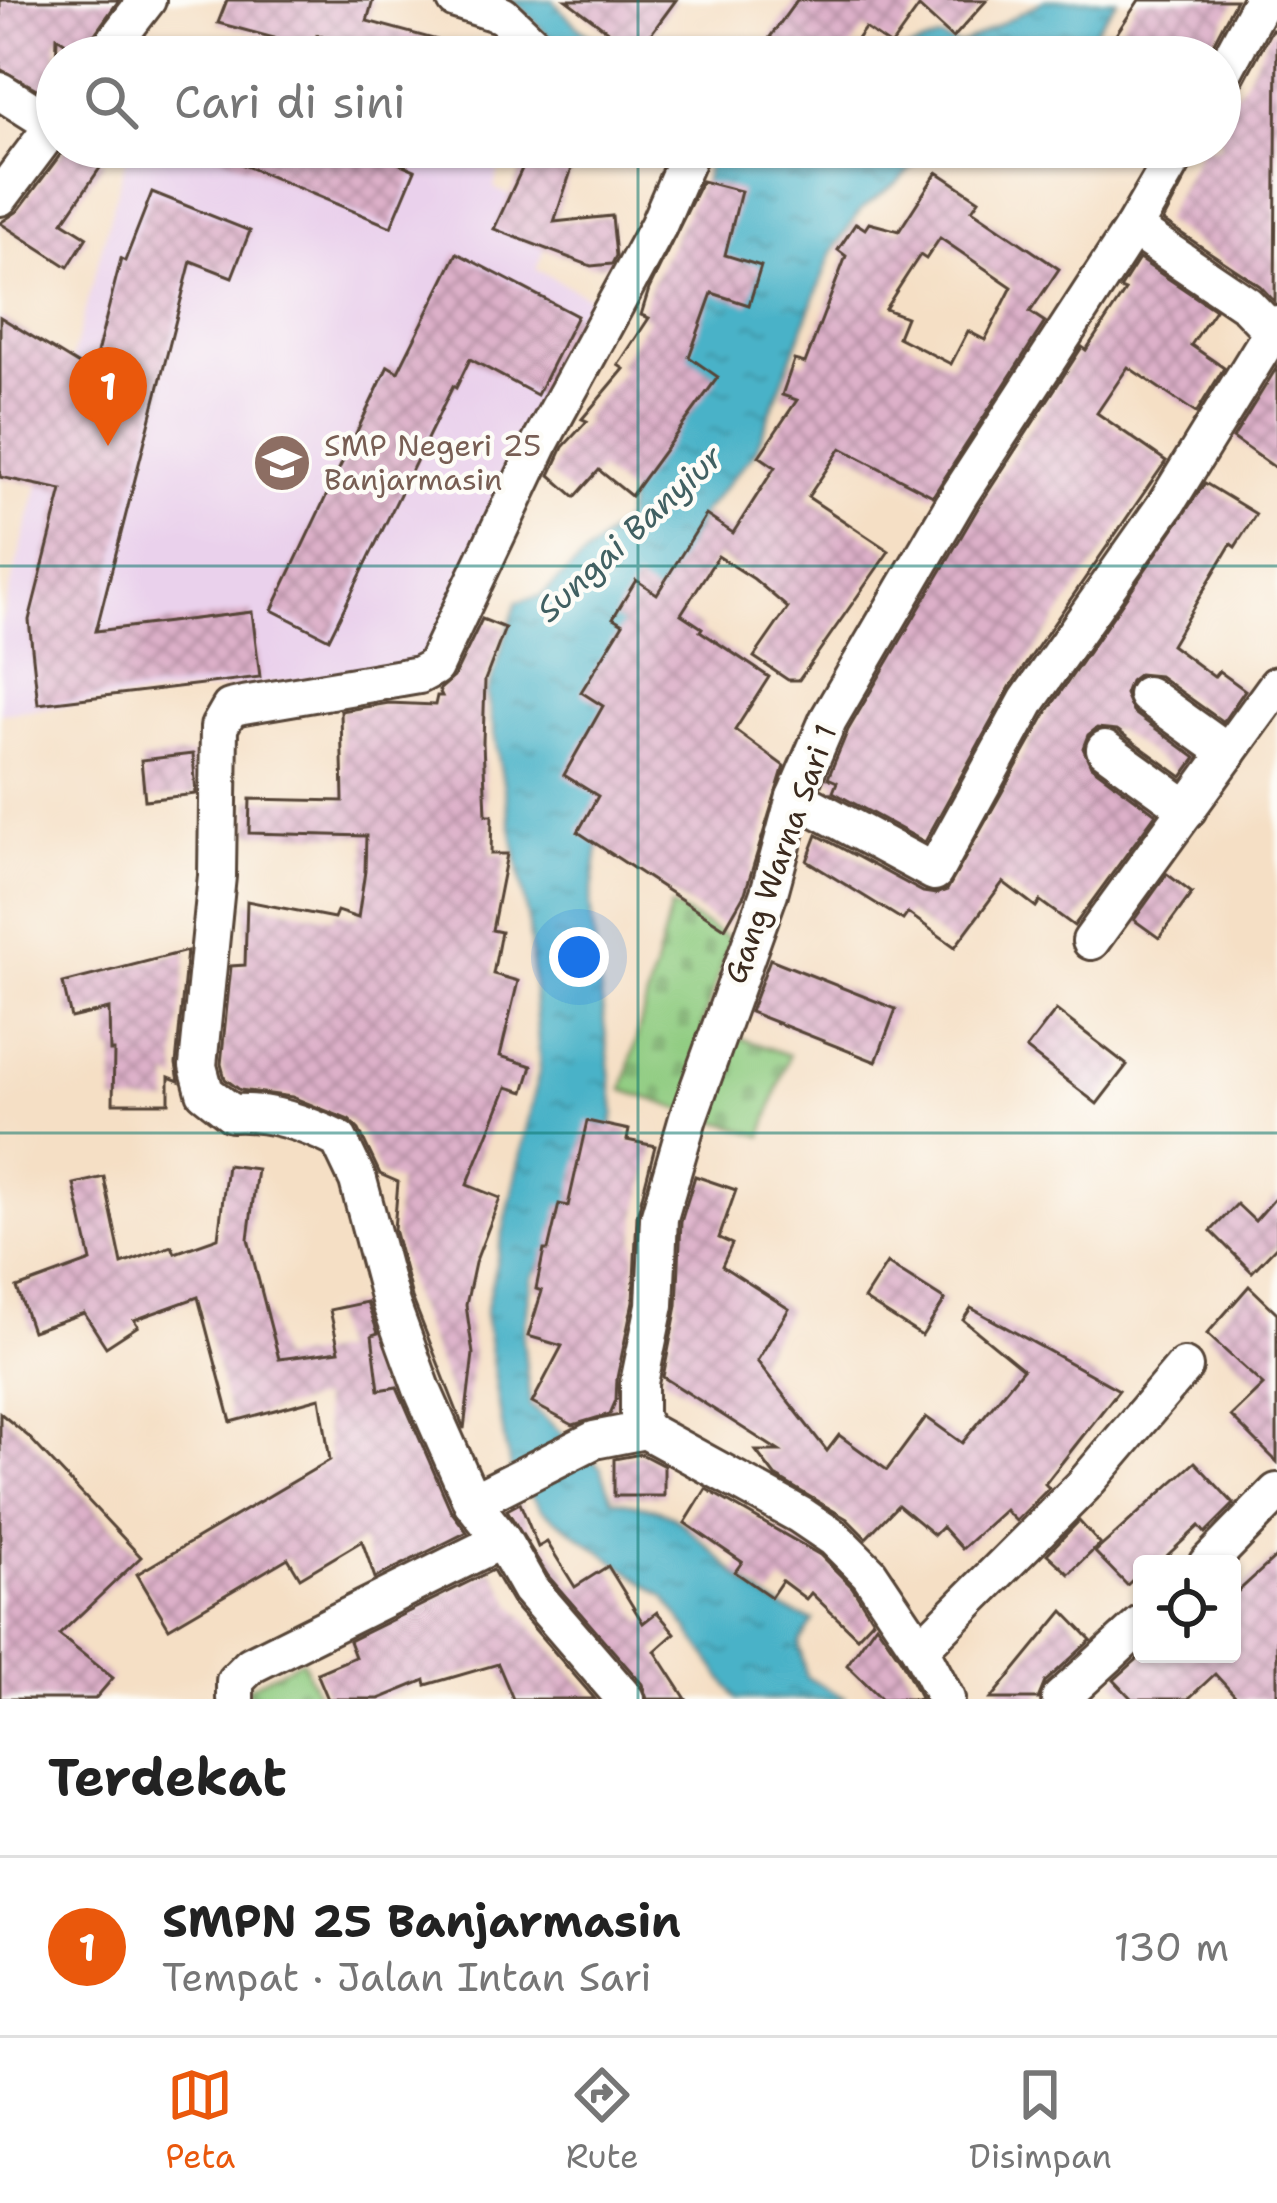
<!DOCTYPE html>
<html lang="id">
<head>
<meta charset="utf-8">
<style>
	:root { --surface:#fff; --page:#f2f2f2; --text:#222; --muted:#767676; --line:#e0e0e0; --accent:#ea580c }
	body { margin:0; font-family:"Shantell Sans",sans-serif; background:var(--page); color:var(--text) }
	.controls { position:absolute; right:36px; bottom:36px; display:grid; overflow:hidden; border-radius:12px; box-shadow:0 3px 9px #0004 }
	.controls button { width:108px; height:108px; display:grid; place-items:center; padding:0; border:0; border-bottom:3px solid var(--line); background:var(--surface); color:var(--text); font:60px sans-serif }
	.you { position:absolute; left:579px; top:957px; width:42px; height:42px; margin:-30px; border:9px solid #fff; border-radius:50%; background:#1a73e8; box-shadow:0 0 0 18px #1a73e833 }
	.badge { display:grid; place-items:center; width:78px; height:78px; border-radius:50%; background:var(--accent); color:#fff; font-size:39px; font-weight:700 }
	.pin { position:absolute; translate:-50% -99px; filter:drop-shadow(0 3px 6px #0008) }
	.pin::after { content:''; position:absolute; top:63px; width:42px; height:36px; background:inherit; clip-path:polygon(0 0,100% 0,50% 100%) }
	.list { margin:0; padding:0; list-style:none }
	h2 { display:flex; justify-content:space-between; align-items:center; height:156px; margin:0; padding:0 48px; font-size:51px }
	h2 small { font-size:39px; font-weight:400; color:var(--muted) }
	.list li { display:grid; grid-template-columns:78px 1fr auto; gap:36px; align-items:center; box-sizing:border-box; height:180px; padding:0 48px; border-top:3px solid var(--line) }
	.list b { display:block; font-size:45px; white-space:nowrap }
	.list p { margin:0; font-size:39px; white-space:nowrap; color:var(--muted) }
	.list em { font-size:39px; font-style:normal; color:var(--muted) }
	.icon { flex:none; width:66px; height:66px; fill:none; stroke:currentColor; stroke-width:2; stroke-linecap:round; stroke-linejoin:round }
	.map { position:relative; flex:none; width:1277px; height:1699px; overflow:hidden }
	.search { position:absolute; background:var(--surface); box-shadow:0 3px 9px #0004; left:36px; right:36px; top:36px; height:132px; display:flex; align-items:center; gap:30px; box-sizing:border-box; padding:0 42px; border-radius:66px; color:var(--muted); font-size:45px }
	.sheet { height:336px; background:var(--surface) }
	nav { display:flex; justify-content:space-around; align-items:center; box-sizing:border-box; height:168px; border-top:3px solid var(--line); background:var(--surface); font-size:33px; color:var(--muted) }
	nav a { display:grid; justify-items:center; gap:6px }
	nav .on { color:var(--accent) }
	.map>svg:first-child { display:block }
	.built { fill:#ead1ec }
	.cemetery { fill:url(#cemetery-stones); stroke:#667b50; stroke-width:3 }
	.water { fill:url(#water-ripples); stroke:#426e73; stroke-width:3 }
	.building { fill:url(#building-cross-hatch); fill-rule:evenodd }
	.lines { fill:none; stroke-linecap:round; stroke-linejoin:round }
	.minor-casing { stroke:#574537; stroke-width:42 }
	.minor { stroke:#fff; stroke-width:36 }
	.grid { fill:none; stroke:#0f766e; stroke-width:3; stroke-opacity:0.55 }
	.labels { text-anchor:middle; stroke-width:9; stroke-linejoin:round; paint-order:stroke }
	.education-label { font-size:30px; fill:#785e54; stroke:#fdfcf7; text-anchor:start }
	.street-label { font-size:30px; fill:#3b2a1e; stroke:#fdfcf7 }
	.water-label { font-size:33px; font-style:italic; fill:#416062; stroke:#fdfcf7 }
</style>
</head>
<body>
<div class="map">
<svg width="1277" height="1699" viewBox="0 0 1277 1699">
	<defs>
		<pattern id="cemetery-stones" width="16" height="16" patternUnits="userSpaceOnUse" patternTransform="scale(3)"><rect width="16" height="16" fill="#90cc81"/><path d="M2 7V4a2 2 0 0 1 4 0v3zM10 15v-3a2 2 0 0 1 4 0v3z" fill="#7daf6f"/></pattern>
		<pattern id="water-ripples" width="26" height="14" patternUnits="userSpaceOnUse" patternTransform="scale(3)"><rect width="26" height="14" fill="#49b2c8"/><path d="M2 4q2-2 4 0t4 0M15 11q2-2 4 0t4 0" fill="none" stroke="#3e91a2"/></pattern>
		<pattern id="building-cross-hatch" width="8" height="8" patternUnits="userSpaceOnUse" patternTransform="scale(3)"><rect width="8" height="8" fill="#ddb0c9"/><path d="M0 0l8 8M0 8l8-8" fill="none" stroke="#b48fa3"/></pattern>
	</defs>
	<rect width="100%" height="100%" fill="#fdfcf7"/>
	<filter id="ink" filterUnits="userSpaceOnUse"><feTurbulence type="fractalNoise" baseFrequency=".00833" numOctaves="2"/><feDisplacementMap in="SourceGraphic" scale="24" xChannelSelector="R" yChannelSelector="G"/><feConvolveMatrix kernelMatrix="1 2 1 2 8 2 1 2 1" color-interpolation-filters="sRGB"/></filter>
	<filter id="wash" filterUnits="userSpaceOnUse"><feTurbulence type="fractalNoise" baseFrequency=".004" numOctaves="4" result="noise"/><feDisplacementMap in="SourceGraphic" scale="48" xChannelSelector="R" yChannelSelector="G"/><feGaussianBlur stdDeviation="2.7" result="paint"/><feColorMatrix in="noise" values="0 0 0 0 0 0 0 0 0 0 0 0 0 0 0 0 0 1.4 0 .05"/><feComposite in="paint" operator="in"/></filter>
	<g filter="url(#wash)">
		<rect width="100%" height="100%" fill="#f5dfc5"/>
		<polygon class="built" points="129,147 463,147 501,162 494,188 556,219 536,269 592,299 430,666 0,713 0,626"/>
		<g class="cemetery">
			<polygon points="671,906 730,939 702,1025 789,1055 762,1136 623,1090"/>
			<polygon points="302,1660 319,1699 250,1699 247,1688"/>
		</g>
		<g class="water">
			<path d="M509,0H553C574,27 599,46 631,57H568L524,10Z"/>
			<polygon points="1045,0 1117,0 1076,57 890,57 940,38 959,46"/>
			<path d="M709,147H774L783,153H806L812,147H992L983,155L928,149L898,182L861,209L832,252L755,452L703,512L663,602L604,805L590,905L615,1113L608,1139L578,1204L532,1278L523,1339L530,1405L601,1468L612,1499C631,1504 660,1507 676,1519C727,1557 746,1601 813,1620L799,1643L806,1677L847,1699H737L665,1597L541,1509L511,1469L505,1444L485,1313L540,1068L529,926L487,694L517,602L541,596L625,519L630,495L626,425L676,302L710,157Z"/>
		</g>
		<g id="blocks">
			<g class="building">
				<polygon points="0,0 119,0 81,53 57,37 55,99 0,69"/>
				<polygon points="227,0 373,0 367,21 467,48 466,57 375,57 377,51 317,35 311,57 273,57 278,39 218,23"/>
				<polygon points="566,0 676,0 637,53"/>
				<polygon points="797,0 987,0 953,38 919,7 891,46 865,28 844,57 797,57 770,37"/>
				<polygon points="1139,0 1236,0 1206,57 1101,57"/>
				<polygon points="1272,29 1277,32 1275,302 1260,286 1163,221 1202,147 1220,147 1220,100 1231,98 1240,89"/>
				<polygon points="66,147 83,147 104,162 63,222 87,237 68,267 0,223 18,211"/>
				<polygon points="201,147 361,147 415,170 391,227"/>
				<polygon points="532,147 579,147 554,222 612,216 616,256 612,264 591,266 494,229"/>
				<path d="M937,172L979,200L972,210L1059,269L1030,312L1045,322L933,496L841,448L808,497L889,551L799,680H788L754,657L788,608L754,579L718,556L681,614L702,628L700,631L769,677L735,730L784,766L745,893L725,928L578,832L598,796L564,775L603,706L581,692L623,624L613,618L636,580L657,594L706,515L733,533L775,467L759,456L797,400L782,395L794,360L805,363L846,256L838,250L856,223L865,229L869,223L899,231ZM940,238L1012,287L985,340L968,331L951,364L898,337L906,317L885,309L920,255L926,259Z"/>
				<polygon points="702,181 741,191 725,255 761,266 749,305 712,293 689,357 718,377 631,496 599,470 575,497 550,475 563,447 587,421 582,419 624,369 618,365 649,318 641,315 649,289"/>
				<polygon points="152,192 250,231 232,277 191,261 96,631 252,612 260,677 38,704 29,620 62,490 0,477 0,317 92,373 121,259 125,261"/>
				<polygon points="457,253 577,316 537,395 470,359 456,388 453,386 329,639 272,610 388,366 398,372"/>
				<polygon points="1139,259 1215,310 1191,345 1224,368 1196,413 1128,367 1097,413 1166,461 1010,687 925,842 833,792 837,782 828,778 848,730 979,506 1082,347 1086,350 1125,291 1120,289"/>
				<polygon points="1277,367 1277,469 1233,438"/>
				<polygon points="1205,483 1256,514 1235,547 1231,544 1171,645 1214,677 1219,671 1245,690 1223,722 1159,676 1139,674 1130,681 1125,694 1133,712 1196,758 1182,777 1117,730 1097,728 1088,735 1083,748 1091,766 1156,814 1074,926 1040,901 1036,907 1003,882 955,947 908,913 903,920 807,861 817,835 923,892 936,894 947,890 1047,712"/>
				<polygon points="482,619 505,628 485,680 483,742 486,815 492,815 491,854 507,854 492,930 501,932 493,974 518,981 500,1056 532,1066 524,1092 507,1087 467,1185 500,1198 475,1263 466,1305 473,1354 464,1429 412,1297 394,1229 398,1182 380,1174 359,1130 349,1120 292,1097 240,1090 225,1079 221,1064 231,966 245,965 247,901 334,918 337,911 358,918 365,871 366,836 249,833 250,799 343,801 341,711 389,703 435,705 437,696 442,696 439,690 454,677"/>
				<polygon points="193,754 196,794 145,800 141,760"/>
				<polygon points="1167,874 1192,893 1159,938 1134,920"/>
				<polygon points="187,951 176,1064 179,1081 169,1077 169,1103 113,1103 114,1051 110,1051 109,1009 71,1018 63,983"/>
				<polygon points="770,959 896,1009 876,1062 750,1012"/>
				<polygon points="1056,1010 1127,1065 1097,1104 1026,1049"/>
				<polygon points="587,1121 629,1130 627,1140 655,1146 637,1216 633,1302 617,1378 616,1400 610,1414 573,1425 532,1403 562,1346 528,1336 542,1291 536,1289 544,1250 548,1250 559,1204 568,1206"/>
				<polygon points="227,1165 257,1169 248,1239 279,1359 339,1351 330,1310 367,1302 378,1333 372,1335 379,1390 397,1387 451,1511 467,1532 375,1578 362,1541 300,1578 288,1558 169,1628 137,1574 330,1460 320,1398 231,1422 198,1297 134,1320 138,1326 106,1347 84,1313 32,1331 17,1288 91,1261 74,1184 104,1177 122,1264 172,1246 175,1253 218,1238"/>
				<polygon points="695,1176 736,1190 719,1238 732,1244 722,1266 789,1309 757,1361 827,1451 839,1435 887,1470 926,1417 962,1443 1023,1369 963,1320 971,1308 1119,1390 1045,1484 1049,1488 1016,1521 1005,1510 962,1549 942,1527 934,1535 898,1505 866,1538 847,1519 775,1476 756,1451 779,1451 663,1377 677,1306 681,1222"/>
				<polygon points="1277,1196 1277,1246 1252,1272 1211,1231 1237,1204 1255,1221"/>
				<polygon points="887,1263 945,1300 922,1336 864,1299"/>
				<polygon points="1249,1286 1277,1313 1277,1462 1231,1416 1263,1385 1207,1334"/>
				<polygon points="0,1413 28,1436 141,1557 59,1635 113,1678 95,1699 0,1699"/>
				<polygon points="641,1454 664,1466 664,1496 614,1496 614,1459"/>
				<polygon points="1195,1462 1234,1504 1205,1533 1199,1526 1158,1564 1142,1564 1142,1571 1127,1585 1095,1552"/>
				<polygon points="706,1489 820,1555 852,1587 873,1620 857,1637 811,1593 806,1599 782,1581 771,1597 735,1572 742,1562 685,1523"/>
				<polygon points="520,1503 538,1547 547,1542 575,1587 608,1566 643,1623 657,1612 675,1633 655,1651 686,1699 647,1699 642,1684 548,1576 507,1510"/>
				<polygon points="1079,1521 1100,1544 1069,1574 1047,1554"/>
				<polygon points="1277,1556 1277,1699 1238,1699 1215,1674 1188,1699 1132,1699 1114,1680 1143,1654 1232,1654 1232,1597"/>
				<polygon points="493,1570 513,1604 595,1699 513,1699 498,1664 426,1685 425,1680 379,1699 328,1699 317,1673 355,1657 349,1641"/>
				<polygon points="1063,1611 1091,1640 1045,1682 1038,1699 991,1699"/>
				<polygon points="876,1624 901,1660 921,1699 882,1699 847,1665"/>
			</g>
		</g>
	</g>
	<g filter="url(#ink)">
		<use href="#blocks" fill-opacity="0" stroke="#574537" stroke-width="3"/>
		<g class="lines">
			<g class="minor-casing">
				<g id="minor">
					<polyline points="456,0 502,15 546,57"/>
					<polyline points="103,57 147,0"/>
					<polyline points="1220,78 1262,0"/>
					<polyline points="0,91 54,125"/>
					<polyline points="0,197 57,121"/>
					<polyline points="1133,228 1247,305 1272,331"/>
					<polyline points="1147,695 1228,753"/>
					<polyline points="1105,749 1188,809"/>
					<polyline points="795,797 934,872 1028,700 1166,504 1277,324"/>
					<polyline points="1091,941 1277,685"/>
					<polyline points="645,1430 639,1416 639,1383 655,1305 659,1218 688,1118 769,893 795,797 828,720 960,494 1133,228 1180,147"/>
					<polyline points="472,1502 594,1440 645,1430 800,1515 834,1538 869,1573 920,1649 946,1699"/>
					<polyline points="1207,1564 1277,1492"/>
					<polyline points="920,1649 1083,1486 1184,1367"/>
					<polyline points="235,1699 235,1681 251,1665 502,1540"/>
					<path d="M625,1699L530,1589L502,1540L472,1502L422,1389L391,1304L358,1180L339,1140C304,1123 271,1111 232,1113L205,1092L198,1066L217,876L219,727L230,708L243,705L419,675L434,667L541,441L658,226L692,147"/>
					<polyline points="1060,1699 1142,1624"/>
				</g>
			</g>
			<use href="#minor" class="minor"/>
		</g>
	</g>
	<path class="grid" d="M638,0V57M638,147V1699M0,566H1277M0,1133H1277"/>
	<defs>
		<g id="school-disc" transform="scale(3)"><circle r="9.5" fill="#8d6e63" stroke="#fdfcf7"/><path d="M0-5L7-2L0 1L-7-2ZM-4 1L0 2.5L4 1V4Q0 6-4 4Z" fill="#fff"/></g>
	</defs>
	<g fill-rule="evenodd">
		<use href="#school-disc" x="282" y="463"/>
	</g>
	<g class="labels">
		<g class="education-label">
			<text x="324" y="456">SMP Negeri 25<tspan x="324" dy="34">Banjarmasin</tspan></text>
		</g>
		<g class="street-label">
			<text transform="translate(781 854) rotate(-70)" y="10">Gang Warna Sari 1</text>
		</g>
		<g class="water-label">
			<text transform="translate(629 533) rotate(-43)" y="12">Sungai Banyiur</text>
		</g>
	</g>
</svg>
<div class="controls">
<button><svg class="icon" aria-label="locate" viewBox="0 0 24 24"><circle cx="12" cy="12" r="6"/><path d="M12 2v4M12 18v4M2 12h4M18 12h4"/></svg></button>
</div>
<div class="you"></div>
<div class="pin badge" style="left:108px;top:446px">1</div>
<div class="search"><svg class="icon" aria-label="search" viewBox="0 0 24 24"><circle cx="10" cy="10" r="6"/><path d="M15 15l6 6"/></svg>Cari di sini</div>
</div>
<section class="sheet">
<h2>Terdekat<small></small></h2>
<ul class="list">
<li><span class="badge">1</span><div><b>SMPN 25 Banjarmasin</b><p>Tempat · Jalan Intan Sari</p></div><em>130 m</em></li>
</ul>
</section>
<nav>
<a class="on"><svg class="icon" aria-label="map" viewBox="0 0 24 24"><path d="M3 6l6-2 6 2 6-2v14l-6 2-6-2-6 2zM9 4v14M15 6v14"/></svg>Peta</a>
<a><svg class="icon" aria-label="directions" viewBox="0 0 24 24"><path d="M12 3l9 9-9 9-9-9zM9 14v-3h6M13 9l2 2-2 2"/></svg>Rute</a>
<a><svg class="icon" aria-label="saved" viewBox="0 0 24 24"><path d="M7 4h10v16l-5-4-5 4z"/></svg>Disimpan</a>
</nav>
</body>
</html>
